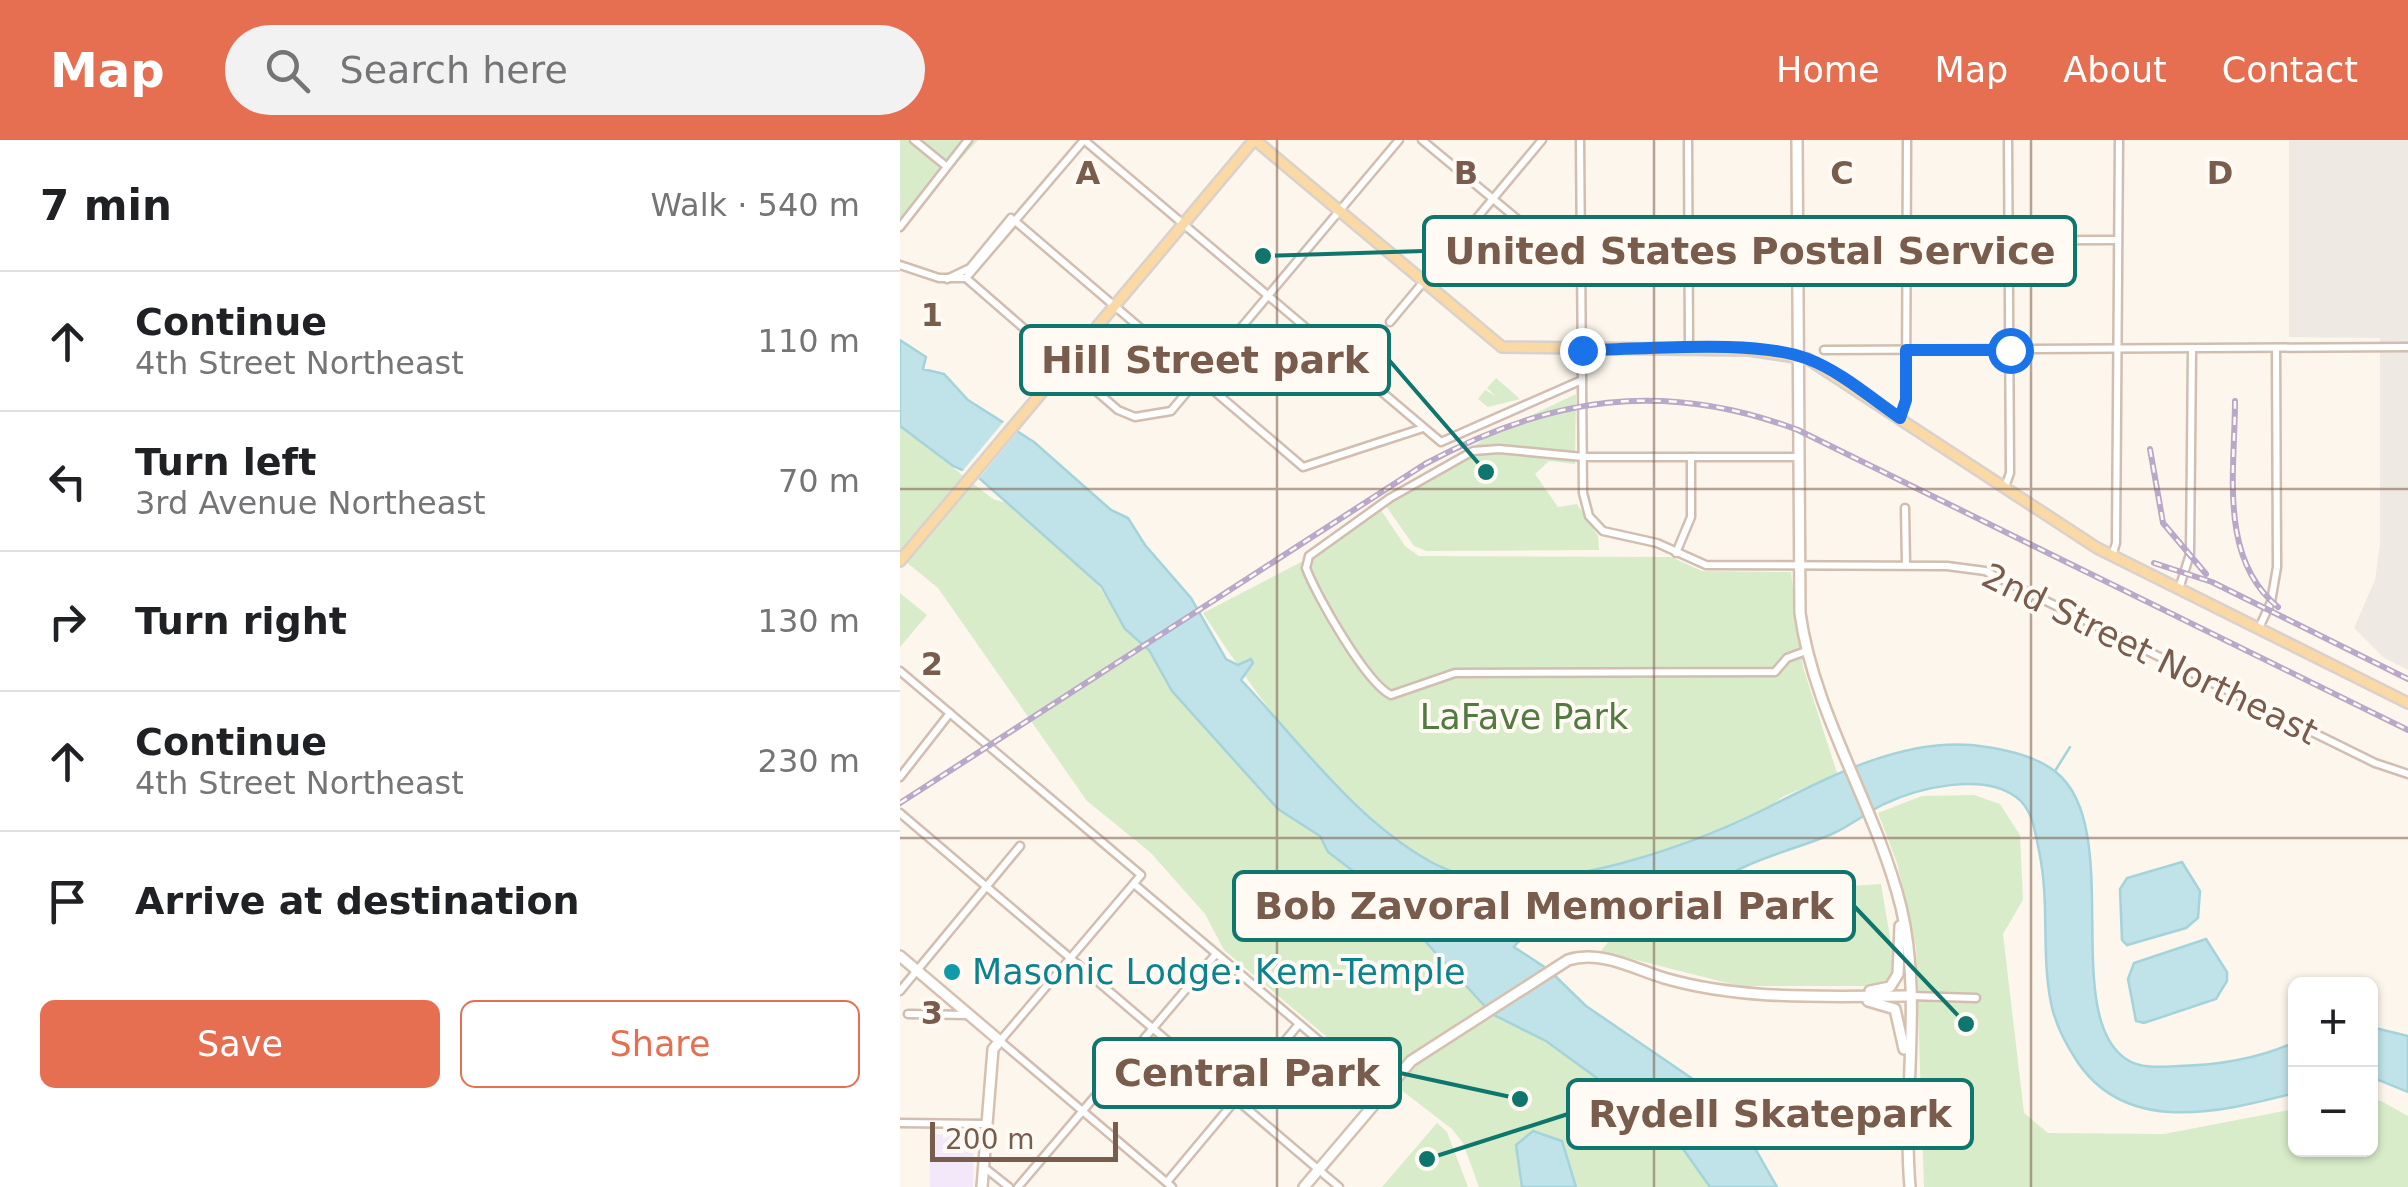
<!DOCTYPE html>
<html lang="en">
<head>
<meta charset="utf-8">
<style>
	:root { --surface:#fff; --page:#f2f2f2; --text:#202124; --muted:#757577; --line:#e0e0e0; --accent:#e76f51 }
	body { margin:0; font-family:"DejaVu Sans",sans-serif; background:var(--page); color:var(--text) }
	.controls { position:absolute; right:30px; bottom:30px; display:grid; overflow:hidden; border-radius:15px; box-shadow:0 2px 8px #0004 }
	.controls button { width:90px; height:90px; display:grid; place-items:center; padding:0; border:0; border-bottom:2px solid var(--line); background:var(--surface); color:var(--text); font:50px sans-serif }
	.scale { position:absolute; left:30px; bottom:25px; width:188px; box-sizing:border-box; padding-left:10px; border:5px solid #7a5c4d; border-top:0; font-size:28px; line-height:35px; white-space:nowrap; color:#7a5c4d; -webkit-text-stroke:8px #fffaf3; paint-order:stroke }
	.stop { position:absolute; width:30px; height:30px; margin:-22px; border:8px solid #1a73e8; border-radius:50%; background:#fff }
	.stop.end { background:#1a73e8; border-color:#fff; box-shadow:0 2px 10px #0008 }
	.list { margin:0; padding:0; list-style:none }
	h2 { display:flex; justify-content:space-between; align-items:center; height:130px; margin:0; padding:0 40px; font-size:42px }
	h2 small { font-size:32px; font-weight:400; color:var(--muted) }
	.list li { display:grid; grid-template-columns:65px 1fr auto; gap:30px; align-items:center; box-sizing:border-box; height:140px; padding:0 40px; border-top:2px solid var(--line) }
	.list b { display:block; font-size:38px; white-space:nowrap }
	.list p { margin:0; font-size:32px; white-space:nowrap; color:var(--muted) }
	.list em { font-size:32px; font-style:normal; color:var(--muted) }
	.actions { display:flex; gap:20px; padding:30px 40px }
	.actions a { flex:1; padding:22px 0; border:2px solid var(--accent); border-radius:15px; text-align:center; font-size:35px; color:var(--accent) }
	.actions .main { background:var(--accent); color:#fff }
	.icon { flex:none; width:55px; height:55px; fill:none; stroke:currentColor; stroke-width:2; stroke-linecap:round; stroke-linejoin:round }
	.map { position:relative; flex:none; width:1508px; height:1047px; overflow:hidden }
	header { display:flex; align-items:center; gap:60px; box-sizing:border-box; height:140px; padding:0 50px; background:var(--accent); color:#fff }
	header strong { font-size:48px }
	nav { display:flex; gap:55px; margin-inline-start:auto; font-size:35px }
	.search { width:700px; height:90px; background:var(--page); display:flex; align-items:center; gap:25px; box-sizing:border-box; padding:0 35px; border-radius:55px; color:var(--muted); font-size:38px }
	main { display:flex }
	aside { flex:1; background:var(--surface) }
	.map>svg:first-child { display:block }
	.industrial { fill:#efe9e4 }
	.education { fill:#f3e8fa }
	.green { fill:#d8ecc9 }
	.water { fill:#bfe3e8; stroke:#a5d3da; stroke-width:2.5 }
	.pier { fill:#fdf6ec }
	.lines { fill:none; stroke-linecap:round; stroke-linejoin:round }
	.stream { stroke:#a5d3da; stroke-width:2.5 }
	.street-casing { stroke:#d1beb0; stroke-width:11 }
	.secondary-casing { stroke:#d6c0b0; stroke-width:14 }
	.primary-casing { stroke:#dad1cd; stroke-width:14 }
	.street { stroke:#fff; stroke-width:6 }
	.secondary { stroke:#fff; stroke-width:9 }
	.primary { stroke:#fbd9a5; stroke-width:9 }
	.rail-casing { stroke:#b9a8c9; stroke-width:6 }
	.rail { stroke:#fffaf3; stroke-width:2.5; stroke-dasharray:8; stroke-linecap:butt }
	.route { stroke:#1a73e8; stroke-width:12 }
	.grid { fill:none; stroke:#7a5c4d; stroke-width:2.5; stroke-opacity:0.55 }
	.culture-dot { fill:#0f9aa8; stroke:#fffaf3; stroke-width:4 }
	.labels { text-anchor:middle; stroke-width:8; stroke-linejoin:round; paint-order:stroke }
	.street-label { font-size:35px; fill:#7a5c4d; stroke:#fffaf3 }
	.park-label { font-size:35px; fill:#537a41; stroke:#fffaf3 }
	.culture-label { font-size:35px; fill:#0d838f; stroke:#fffaf3; text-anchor:start }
	.grid-label { font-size:32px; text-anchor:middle; font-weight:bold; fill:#7a5c4d; stroke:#fffaf3; stroke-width:8; stroke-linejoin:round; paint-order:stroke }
	.leader { fill:none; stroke:#0f766e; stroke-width:4 }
	.callout-dot { fill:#0f766e; stroke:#fffaf3; stroke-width:4 }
	.callout { fill:#fffaf3; stroke:#0f766e; stroke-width:4 }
	.callout-label { font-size:38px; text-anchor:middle; font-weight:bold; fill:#7a5c4d }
</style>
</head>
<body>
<header>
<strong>Map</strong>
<div class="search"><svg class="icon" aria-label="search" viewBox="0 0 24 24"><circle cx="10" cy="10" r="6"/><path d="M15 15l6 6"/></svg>Search here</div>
<nav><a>Home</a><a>Map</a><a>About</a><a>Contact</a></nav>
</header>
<main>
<aside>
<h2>7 min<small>Walk · 540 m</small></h2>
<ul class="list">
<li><svg class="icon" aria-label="ahead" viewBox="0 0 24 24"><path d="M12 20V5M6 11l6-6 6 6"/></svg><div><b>Continue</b><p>4th Street Northeast</p></div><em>110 m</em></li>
<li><svg class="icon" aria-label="left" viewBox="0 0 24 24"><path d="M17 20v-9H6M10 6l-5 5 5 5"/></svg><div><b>Turn left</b><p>3rd Avenue Northeast</p></div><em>70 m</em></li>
<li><svg class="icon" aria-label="right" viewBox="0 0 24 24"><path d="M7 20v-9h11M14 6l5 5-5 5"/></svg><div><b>Turn right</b></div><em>130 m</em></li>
<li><svg class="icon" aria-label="ahead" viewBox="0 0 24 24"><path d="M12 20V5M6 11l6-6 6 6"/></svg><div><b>Continue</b><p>4th Street Northeast</p></div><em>230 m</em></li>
<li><svg class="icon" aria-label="arrive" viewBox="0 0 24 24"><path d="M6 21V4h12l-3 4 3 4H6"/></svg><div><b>Arrive at destination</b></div></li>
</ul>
<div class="actions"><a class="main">Save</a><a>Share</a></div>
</aside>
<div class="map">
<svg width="1508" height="1047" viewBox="0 0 1508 1047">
	<rect width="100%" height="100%" fill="#fdf6ec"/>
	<polygon class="industrial" points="1389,0 1508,0 1508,530 1484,518 1454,488 1475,440 1480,404 1480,198 1389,197"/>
	<polygon class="education" points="29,994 74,995 73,1047 30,1047"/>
	<g class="green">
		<polygon points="0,0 78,0 0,85"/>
		<polygon points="596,238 620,259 588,267 578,259 585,250 596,256 587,248"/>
		<polygon points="676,254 675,324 649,321 635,334 658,367 677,364 698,396 699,410 526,411 514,406 486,366 590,295"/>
		<polygon points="0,286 93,359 106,363 195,440 225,489 249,510 272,551 378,669 420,696 428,712 478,750 592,874 646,901 771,992 810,1047 579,1047 563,1003 552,989 479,933 467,931 324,810 305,774 251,713 187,661 38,448 0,417"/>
		<path d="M481,370L505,406L519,416L771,417L802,431L891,432L903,527L937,633C922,642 905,647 889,654C879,658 872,666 863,670C777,708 625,770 534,723C437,674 361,562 303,473L407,419Z"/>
		<polygon points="0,453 27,475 0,507"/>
		<polygon points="1074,655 1100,664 1120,695 1123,760 1103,794 1124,973 1148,993 1264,994 1395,969 1396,1010 1470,1010 1471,960 1481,961 1508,976 1508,1047 1024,1047 1016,807 997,723 978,673 1022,656"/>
		<polygon points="981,744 995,827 982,846 839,846 701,811 708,802 830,781 891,750"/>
		<polygon points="537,983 547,992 568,1047 482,1047"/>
	</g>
	<g class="water">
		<path d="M0,200L26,217L23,229L44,234L68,260L134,302L211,370L228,378L245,405L291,458L326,519L338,525L351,519L353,523L341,540C401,603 454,679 531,722C617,770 785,709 865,669C927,638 999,599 1072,605C1099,608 1136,615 1157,633C1225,689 1160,875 1226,919C1240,929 1262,927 1278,926C1319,925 1358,919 1395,902V953C1320,972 1224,997 1175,918C1164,901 1155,883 1151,863C1141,814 1150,762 1139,711C1135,692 1133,669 1116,657C1083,632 1018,648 984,664C966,673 950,686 932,694C906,705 879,712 853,723C825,735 799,751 771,763C740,776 628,782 614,807L649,830L686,866L803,946L844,989L877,1047H810L771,992L646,901L592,874L478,750L428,712L420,696L378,669L272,551L249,510L225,489L201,446L78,337L53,326L0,286Z"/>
		<polygon points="1282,722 1300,751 1298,778 1286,788 1227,805 1222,800 1220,749 1227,738"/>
		<polygon points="1306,799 1327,832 1327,841 1316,859 1244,883 1236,881 1228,839 1234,823"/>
		<polygon points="1471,887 1508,896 1508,952 1471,937"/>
		<polygon points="633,991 662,1001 676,1047 622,1047 616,1005"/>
	</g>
	<polygon class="pier" points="106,279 121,288 76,342 60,334"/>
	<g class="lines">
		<polyline class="stream" points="1155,631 1170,607"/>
		<g class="street-casing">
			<g id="street">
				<polyline points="14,0 46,26"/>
				<polyline points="184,0 541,302 682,240"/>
				<polyline points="522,0 657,112 681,117"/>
				<polyline points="680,0 683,353 689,376 703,391 757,403 806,425 1047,426 1085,431 1475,623 1508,634"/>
				<polyline points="788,0 789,210"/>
				<polyline points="115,81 403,327 523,288"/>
				<polyline points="0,87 68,0"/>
				<polyline points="681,101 1218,100"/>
				<polyline points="0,125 39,138 66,138"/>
				<polyline points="66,138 218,270 235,277 271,271 499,0"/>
				<polyline points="66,138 184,0"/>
				<polyline points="47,139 70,128 111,78"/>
				<polyline points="490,182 642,0"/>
				<polyline points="924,210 1508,207"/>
				<polyline points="1000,278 1006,260 1007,0"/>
				<path d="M899,317H683L599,309L573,311L490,358L409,416L406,428C416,455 466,543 491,555L555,533L875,532L887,518L906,511"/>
				<polyline points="1105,347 1110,333 1108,0"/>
				<polyline points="1005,368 1006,425"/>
				<polyline points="776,413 791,377 791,317"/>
				<polyline points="1212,416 1216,403 1219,0"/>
				<polyline points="1279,449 1290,414 1292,209"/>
				<polyline points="1359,488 1371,462 1377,427 1376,208"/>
				<polyline points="0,531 241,735 100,901 272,1047"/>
				<polyline points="0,637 50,573"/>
				<polyline points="0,673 439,1047"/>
				<polyline points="234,744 481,953"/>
				<polyline points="0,851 120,706"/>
				<polyline points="1010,856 1076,858"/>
				<polyline points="8,874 68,875"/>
				<polyline points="0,983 86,984"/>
				<polyline points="85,1028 109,1047"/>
				<polyline points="267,1042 399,884"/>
				<polyline points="118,1047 316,814"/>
			</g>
		</g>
		<g class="secondary-casing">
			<g id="secondary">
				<path d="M897,0L900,473C914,575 976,666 1001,767C1023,857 1002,955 1010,1047"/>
				<polyline points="0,816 100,901 93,909 82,1047"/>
				<polyline points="970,851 990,847 998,834 1000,786"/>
				<polyline points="968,861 995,869 1004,909"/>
				<path d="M404,1047L511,921L668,820C701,810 732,828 764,838C843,861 927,856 1008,856"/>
			</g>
		</g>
		<g class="primary-casing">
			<g id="primary">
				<polyline points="355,0 602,207 849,210 908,219 1197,408 1508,563"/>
				<polyline points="0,421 354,0"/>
			</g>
		</g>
		<use href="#street" class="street"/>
		<use href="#secondary" class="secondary"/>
		<use href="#primary" class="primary"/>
		<g class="rail-casing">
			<g id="rail">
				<path d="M1335,261C1335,330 1318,418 1378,467"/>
				<polyline points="1250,309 1263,383 1306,434"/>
				<polyline points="1254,423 1312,442 1508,539"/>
				<path d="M0,663L525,324C649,257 763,239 898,290L1508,590"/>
			</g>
		</g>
		<use href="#rail" class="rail"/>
	</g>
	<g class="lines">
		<path class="route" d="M682,210C741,210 855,198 908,219C940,231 971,258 1000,278L1006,260V210H1110"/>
	</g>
	<path class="grid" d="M377,0V1047M754,0V1047M1131,0V1047M0,349H1508M0,698H1508"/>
	<circle class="culture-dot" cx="52" cy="832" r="10"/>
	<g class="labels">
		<g class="street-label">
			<text transform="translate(1250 514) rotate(26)" y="12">2nd Street Northeast</text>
		</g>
		<g class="park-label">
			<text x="624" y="589">LaFave Park</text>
		</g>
		<g class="culture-label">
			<text x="72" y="844">Masonic Lodge: Kem-Temple</text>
		</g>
	</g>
	<g class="grid-label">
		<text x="188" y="44">A</text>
		<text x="566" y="44">B</text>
		<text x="942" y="44">C</text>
		<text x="1320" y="44">D</text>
		<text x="32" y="186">1</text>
		<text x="32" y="535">2</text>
		<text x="32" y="884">3</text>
	</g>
	<path class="leader" d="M363 116L524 111M586 332L489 220M1066 884L954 766M620 959L500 933M527 1019L668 974"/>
	<g class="callout-dot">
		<circle cx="363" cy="116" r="10"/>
		<circle cx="586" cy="332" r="10"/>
		<circle cx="1066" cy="884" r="10"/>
		<circle cx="620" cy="959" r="10"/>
		<circle cx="527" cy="1019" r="10"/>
	</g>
	<g class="callout">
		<rect x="524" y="77" width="651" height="68" rx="10"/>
		<rect x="121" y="186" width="368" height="68" rx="10"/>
		<rect x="334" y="732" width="620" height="68" rx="10"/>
		<rect x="194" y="899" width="306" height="68" rx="10"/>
		<rect x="668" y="940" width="404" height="68" rx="10"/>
	</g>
	<g class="callout-label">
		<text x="850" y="124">United States Postal Service</text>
		<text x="305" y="233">Hill Street park</text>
		<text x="644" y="779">Bob Zavoral Memorial Park</text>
		<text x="347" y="946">Central Park</text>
		<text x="870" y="987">Rydell Skatepark</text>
	</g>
</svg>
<div class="controls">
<button>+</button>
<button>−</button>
</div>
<div class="scale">200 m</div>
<div class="stop" style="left:1110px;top:210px"></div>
<div class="stop end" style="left:682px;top:210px"></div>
</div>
</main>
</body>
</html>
